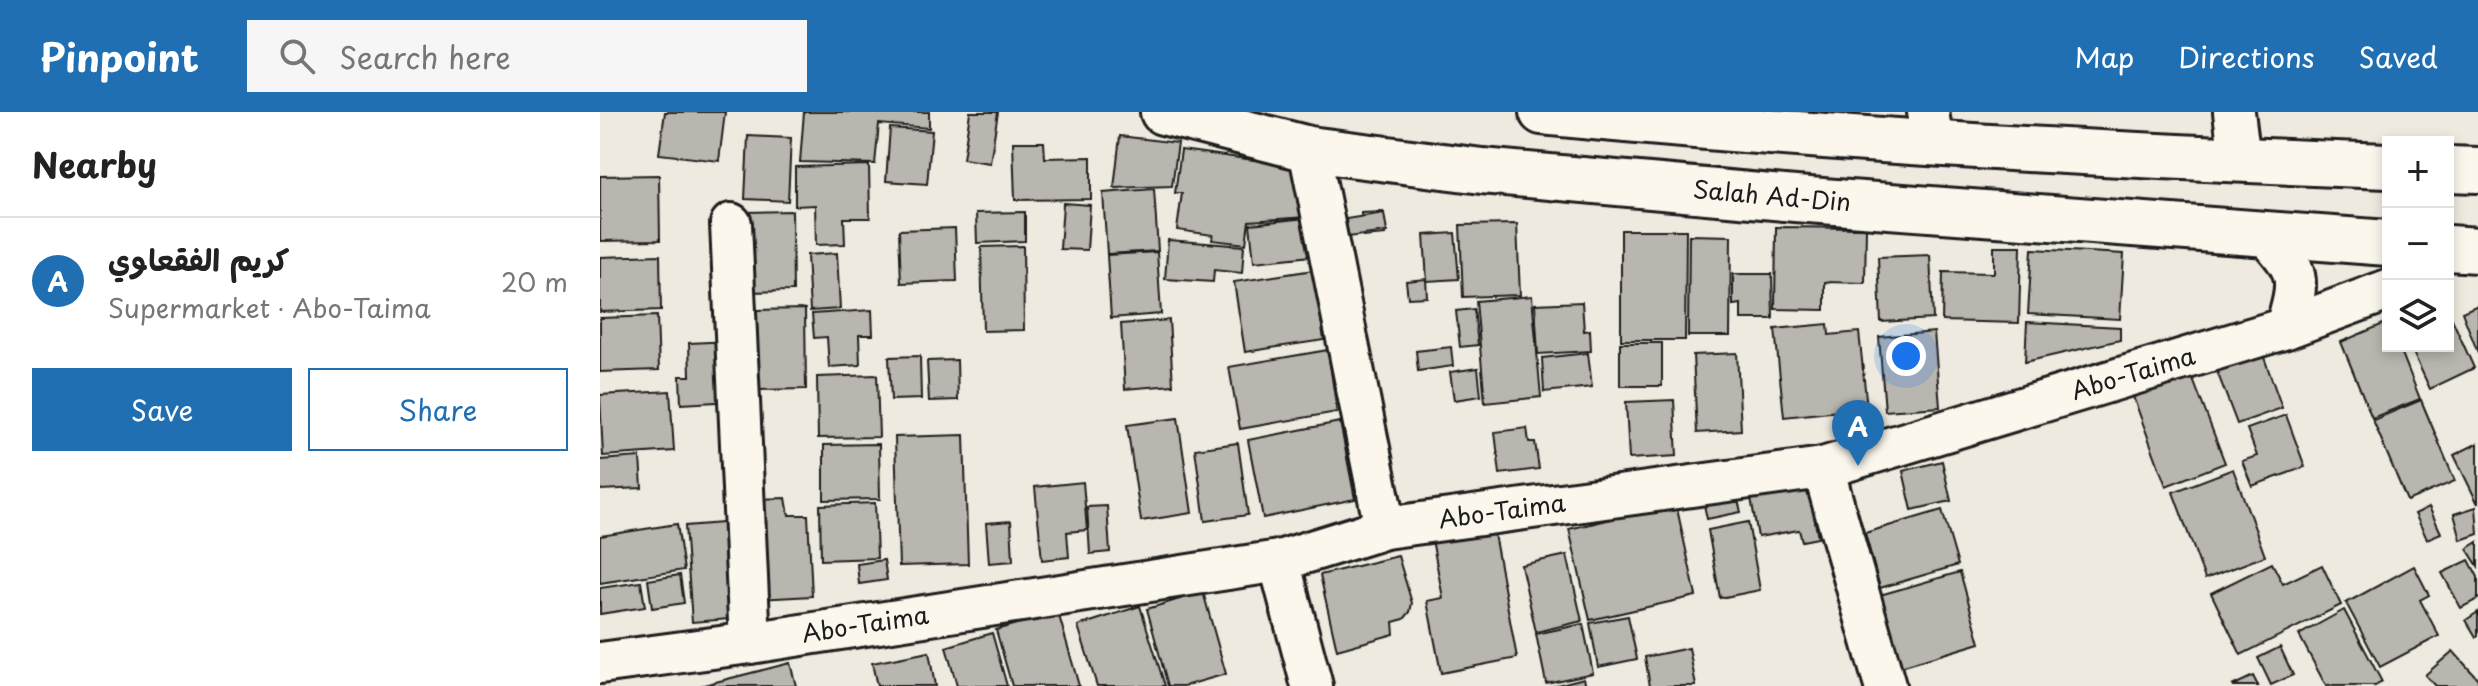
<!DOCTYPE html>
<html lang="en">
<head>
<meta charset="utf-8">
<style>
	:root { --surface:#fff; --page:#f6f6f6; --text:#222; --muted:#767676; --line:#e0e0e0; --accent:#1f6fb2 }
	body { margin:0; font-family:"Playpen Sans","Playpen Sans Arabic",sans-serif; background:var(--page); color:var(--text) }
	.controls { position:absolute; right:24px; top:24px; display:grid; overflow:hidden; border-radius:0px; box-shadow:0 4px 12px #0003 }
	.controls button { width:72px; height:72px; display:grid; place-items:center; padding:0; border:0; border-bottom:2px solid var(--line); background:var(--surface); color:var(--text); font:40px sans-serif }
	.you { position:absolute; left:1306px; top:244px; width:28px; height:28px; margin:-20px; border:6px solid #fff; border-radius:50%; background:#1a73e8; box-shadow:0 0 0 12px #1a73e833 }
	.badge { display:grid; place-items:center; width:52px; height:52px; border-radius:50%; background:var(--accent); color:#fff; font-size:26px; font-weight:700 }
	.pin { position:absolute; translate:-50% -66px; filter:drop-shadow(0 2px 4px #0008) }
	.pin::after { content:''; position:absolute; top:42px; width:28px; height:24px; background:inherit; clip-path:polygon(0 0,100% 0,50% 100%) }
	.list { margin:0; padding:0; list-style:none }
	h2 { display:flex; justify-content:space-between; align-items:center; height:104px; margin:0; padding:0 32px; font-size:34px }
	h2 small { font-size:26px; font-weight:400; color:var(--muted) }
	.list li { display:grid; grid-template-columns:52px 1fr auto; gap:24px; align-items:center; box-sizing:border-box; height:128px; padding:0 32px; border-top:2px solid var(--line) }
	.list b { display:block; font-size:30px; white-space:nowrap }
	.list p { margin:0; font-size:26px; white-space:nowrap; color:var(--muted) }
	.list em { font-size:26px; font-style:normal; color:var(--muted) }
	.actions { display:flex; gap:16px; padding:24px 32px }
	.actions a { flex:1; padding:18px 0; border:2px solid var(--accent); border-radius:0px; text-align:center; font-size:28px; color:var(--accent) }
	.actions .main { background:var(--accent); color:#fff }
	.icon { flex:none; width:44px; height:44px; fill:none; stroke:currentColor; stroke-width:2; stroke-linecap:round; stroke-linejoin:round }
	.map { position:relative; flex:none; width:1878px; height:574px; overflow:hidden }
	header { display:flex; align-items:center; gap:48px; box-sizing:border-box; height:112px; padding:0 40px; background:var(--accent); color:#fff }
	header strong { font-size:38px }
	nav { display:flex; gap:44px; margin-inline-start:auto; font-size:28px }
	.search { width:560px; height:72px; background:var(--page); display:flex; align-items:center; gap:20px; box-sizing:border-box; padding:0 28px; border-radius:0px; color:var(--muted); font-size:30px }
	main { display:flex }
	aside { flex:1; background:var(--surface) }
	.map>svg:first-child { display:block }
	.building { fill:#b9b6af; stroke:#1c1c1c; stroke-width:2 }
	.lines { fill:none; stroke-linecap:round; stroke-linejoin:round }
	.minor-casing { stroke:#1c1c1c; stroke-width:46 }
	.highway-casing { stroke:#1c1c1c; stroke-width:50 }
	.minor { stroke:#fbf7ec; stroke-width:40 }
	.highway { stroke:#fbf7ec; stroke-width:44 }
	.labels { text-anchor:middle; stroke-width:7; stroke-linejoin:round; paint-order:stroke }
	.street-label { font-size:24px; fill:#1c1c1c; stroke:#fbf7ec }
</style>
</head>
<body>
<header>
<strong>Pinpoint</strong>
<div class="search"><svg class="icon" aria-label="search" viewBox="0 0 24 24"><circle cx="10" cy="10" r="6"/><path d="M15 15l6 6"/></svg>Search here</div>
<nav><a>Map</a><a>Directions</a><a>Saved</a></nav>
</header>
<main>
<aside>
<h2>Nearby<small></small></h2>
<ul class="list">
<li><span class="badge">A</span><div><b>كريم الفقعاوي</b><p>Supermarket · Abo-Taima</p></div><em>20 m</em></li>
</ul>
<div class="actions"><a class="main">Save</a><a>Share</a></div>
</aside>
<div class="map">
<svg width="1878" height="574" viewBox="0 0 1878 574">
	<rect width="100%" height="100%" fill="#eeeadf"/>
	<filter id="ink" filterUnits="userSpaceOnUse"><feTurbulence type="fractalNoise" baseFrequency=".0125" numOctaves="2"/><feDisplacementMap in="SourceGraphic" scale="16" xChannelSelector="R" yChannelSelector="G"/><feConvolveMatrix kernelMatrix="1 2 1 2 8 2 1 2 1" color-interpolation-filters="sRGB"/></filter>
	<g filter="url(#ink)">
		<g class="building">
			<polygon points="65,0 125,0 119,49 59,42"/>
			<polygon points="204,0 329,0 329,16 279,12 275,52 200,50"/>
			<polygon points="370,0 398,0 390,51 363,47"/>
			<polygon points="290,16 332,19 327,72 286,69"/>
			<polygon points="148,24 191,26 188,89 145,87"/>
			<polygon points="520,24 578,31 572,74 514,76"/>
			<polygon points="413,30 444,30 445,46 491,45 491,87 415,88"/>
			<polygon points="581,38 704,55 706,105 649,109 646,132 612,128 613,123 577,118 582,81 575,81"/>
			<polygon points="269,53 270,106 244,106 245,132 216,133 215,93 195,94 195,55"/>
			<polygon points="59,63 60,128 0,129 0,64"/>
			<polygon points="554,77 558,139 507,142 503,81"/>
			<polygon points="463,91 490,93 487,138 460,137"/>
			<polygon points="192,99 193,179 143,180 142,100"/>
			<polygon points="425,100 425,129 377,131 376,101"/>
			<polygon points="783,100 785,123 763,125 761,101"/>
			<polygon points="784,101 787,120 748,125 746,107"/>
			<polygon points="707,106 711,144 654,150 650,112"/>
			<polygon points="917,112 920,183 863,185 860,113"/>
			<polygon points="1176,115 1266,116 1265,171 1225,170 1225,198 1175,197"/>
			<polygon points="355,116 357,169 301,171 299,118"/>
			<polygon points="1021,118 1086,118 1085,228 1021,228"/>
			<polygon points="855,121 859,167 827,169 824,123"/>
			<polygon points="1089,123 1131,124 1130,224 1088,224"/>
			<polygon points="568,128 644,134 642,161 614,158 613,170 565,167"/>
			<polygon points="423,134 424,218 383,219 381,135"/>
			<polygon points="1394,134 1421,134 1419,211 1342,209 1343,160 1394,161"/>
			<polygon points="1432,137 1524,142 1520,207 1428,202"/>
			<polygon points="557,140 561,202 511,206 507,143"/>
			<polygon points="237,141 240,197 210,199 207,143"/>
			<polygon points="60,143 61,198 0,200 0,145"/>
			<polygon points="1330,143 1333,207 1281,210 1278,145"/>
			<polygon points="714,158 724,228 645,240 634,170"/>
			<polygon points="1133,162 1172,162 1173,207 1141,207 1141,192 1133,193"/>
			<polygon points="826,167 827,185 808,186 806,169"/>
			<polygon points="932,184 941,285 885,291 876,189"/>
			<polygon points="982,190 984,219 990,218 991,239 938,242 935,192"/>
			<polygon points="1878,193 1878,241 1862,200"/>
			<polygon points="205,197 206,277 156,278 155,198"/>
			<polygon points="874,197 878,233 860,235 856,199"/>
			<polygon points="272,198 273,223 259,223 260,253 229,255 227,225 214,226 212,202"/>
			<polygon points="1848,198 1874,256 1830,277 1810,234 1848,234"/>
			<polygon points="57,204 59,258 0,260 0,206"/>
			<polygon points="569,208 573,273 525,277 521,212"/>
			<polygon points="1427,210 1520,215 1520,228 1425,250"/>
			<polygon points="1788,210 1788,234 1799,234 1820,287 1772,306 1741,230"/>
			<polygon points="1228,212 1229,223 1259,220 1267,296 1184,305 1175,217"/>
			<polygon points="1334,220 1340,295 1285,299 1279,225"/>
			<polygon points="131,229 134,289 81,292 80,264 90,264 89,231"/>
			<rect x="1020" y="231" width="42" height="43"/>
			<polygon points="851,235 853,254 818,259 816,239"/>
			<polygon points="1661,237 1682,296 1637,312 1615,254"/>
			<polygon points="728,238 737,300 640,317 629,255"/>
			<polygon points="988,241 992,275 944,280 942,246"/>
			<polygon points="1137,241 1141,318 1097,321 1093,243"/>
			<polygon points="320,244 321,287 291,288 289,245"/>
			<polygon points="357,248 358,288 329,289 327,249"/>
			<polygon points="878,256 881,284 854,288 850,260"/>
			<polygon points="1589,257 1625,351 1566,374 1531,279"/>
			<polygon points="277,263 279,325 218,326 217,265"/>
			<polygon points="70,279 74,339 3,344 0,283"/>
			<polygon points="1074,288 1077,344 1029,347 1026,290"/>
			<polygon points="1821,288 1855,369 1807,389 1773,308"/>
			<polygon points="1686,303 1705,355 1652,374 1642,349 1657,344 1647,317"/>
			<polygon points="578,306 592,401 541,409 527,313"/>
			<polygon points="740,310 755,387 663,406 648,328"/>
			<polygon points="927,316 929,330 935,330 939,357 900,362 895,320"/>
			<polygon points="364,323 368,452 299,454 295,325"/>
			<polygon points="638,331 648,403 605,409 595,337"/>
			<polygon points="1878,331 1878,392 1854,343"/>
			<polygon points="279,332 280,387 224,388 224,333"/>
			<polygon points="40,345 42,376 0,378 0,348"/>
			<polygon points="1342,349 1351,389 1312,398 1303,359"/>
			<polygon points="1633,357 1665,444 1605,467 1573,380"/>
			<polygon points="483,370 487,418 467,420 469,445 442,448 435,375"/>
			<polygon points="1209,376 1218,426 1202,429 1199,418 1158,425 1151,386"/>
			<polygon points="1136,380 1141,400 1107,407 1103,388"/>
			<polygon points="186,386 189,403 208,403 212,484 158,487 156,387"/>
			<polygon points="275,391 277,446 221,448 220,393"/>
			<polygon points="1076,392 1096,484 990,508 969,417"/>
			<polygon points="507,394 510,440 490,442 487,395"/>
			<polygon points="1829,395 1841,421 1827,427 1815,402"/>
			<polygon points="1876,395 1878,422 1861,428 1854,402"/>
			<polygon points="1342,398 1358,453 1280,476 1265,421"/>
			<polygon points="411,409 413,449 389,451 386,411"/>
			<polygon points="135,410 142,506 92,510 85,414"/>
			<polygon points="1148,410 1160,478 1120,486 1108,418"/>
			<polygon points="892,411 917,546 841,561 827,489 843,486 831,422"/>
			<polygon points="77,412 84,458 0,471 0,424"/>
			<polygon points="1878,430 1878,454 1867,437"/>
			<polygon points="967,443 982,509 936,520 921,453"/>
			<polygon points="798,444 812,491 810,500 804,507 793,510 794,522 737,538 720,463"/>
			<polygon points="284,448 287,468 259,472 257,452"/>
			<polygon points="1869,448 1878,465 1878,487 1861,496 1842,461"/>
			<polygon points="1672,451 1683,472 1722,453 1741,493 1641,543 1611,481"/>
			<polygon points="1814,454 1829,483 1820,488 1839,524 1780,555 1746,491"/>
			<polygon points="1360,460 1380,531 1300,555 1280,483"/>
			<polygon points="80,463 84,491 52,496 48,468"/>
			<polygon points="41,470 45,495 0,502 0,476"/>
			<polygon points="603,480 626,562 584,574 568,574 547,497"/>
			<polygon points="540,494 565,574 497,574 478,514"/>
			<polygon points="1744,498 1782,570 1775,574 1726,574 1699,523"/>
			<polygon points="458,500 479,574 412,574 396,518"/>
			<polygon points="1878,500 1878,524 1876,525 1866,508"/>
			<polygon points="1028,504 1037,547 998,555 990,511"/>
			<polygon points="983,512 993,561 946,571 936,522"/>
			<polygon points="392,521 407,574 357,574 346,535"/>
			<polygon points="1680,535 1693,563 1671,573 1658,546"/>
			<polygon points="1089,536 1096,574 1050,574 1045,545"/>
			<polygon points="1853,539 1878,567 1878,574 1835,574 1825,563"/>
			<polygon points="329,540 335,574 277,574 272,551"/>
			<polygon points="190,551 196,574 100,574"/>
			<polygon points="1653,564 1658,574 1632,574"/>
			<polygon points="984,566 986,574 953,574"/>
		</g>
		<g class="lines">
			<g class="minor-casing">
				<g id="minor">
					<polyline points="1328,0 1333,31"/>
					<polyline points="1634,0 1640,48"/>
					<polyline points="709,37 785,416"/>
					<polyline points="131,112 150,531"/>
					<path d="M1666,122C1701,162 1700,165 1686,216"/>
					<polyline points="1223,356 1285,574"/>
					<polyline points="679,449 712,574"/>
					<path id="s1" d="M0,551L150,531L679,449L785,416L1223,356L1686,216L1788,178"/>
				</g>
			</g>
			<g class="highway-casing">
				<g id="highway">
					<path id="s2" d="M563,0L709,37L882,59L1195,87L1788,131"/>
					<path d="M942,0C1223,28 1506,43 1788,54"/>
					<polyline points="1848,57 1878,58"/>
					<polyline points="1848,136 1878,138"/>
				</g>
			</g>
			<use href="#minor" class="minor"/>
			<use href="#highway" class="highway"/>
		</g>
	</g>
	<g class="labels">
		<g class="street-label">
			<text dy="8" stroke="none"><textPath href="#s2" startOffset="616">Salah Ad-Din</textPath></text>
			<text dy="8" stroke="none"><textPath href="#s1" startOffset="1564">Abo-Taima</textPath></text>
			<text dy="8" stroke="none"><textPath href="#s1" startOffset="916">Abo-Taima</textPath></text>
			<text dy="8" stroke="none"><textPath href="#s1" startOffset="268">Abo-Taima</textPath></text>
		</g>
	</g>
</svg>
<div class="controls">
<button>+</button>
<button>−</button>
<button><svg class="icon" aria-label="layers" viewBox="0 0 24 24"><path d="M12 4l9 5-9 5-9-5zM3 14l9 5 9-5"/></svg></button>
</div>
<div class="you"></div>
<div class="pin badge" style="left:1258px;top:354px">A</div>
</div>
</main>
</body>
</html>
